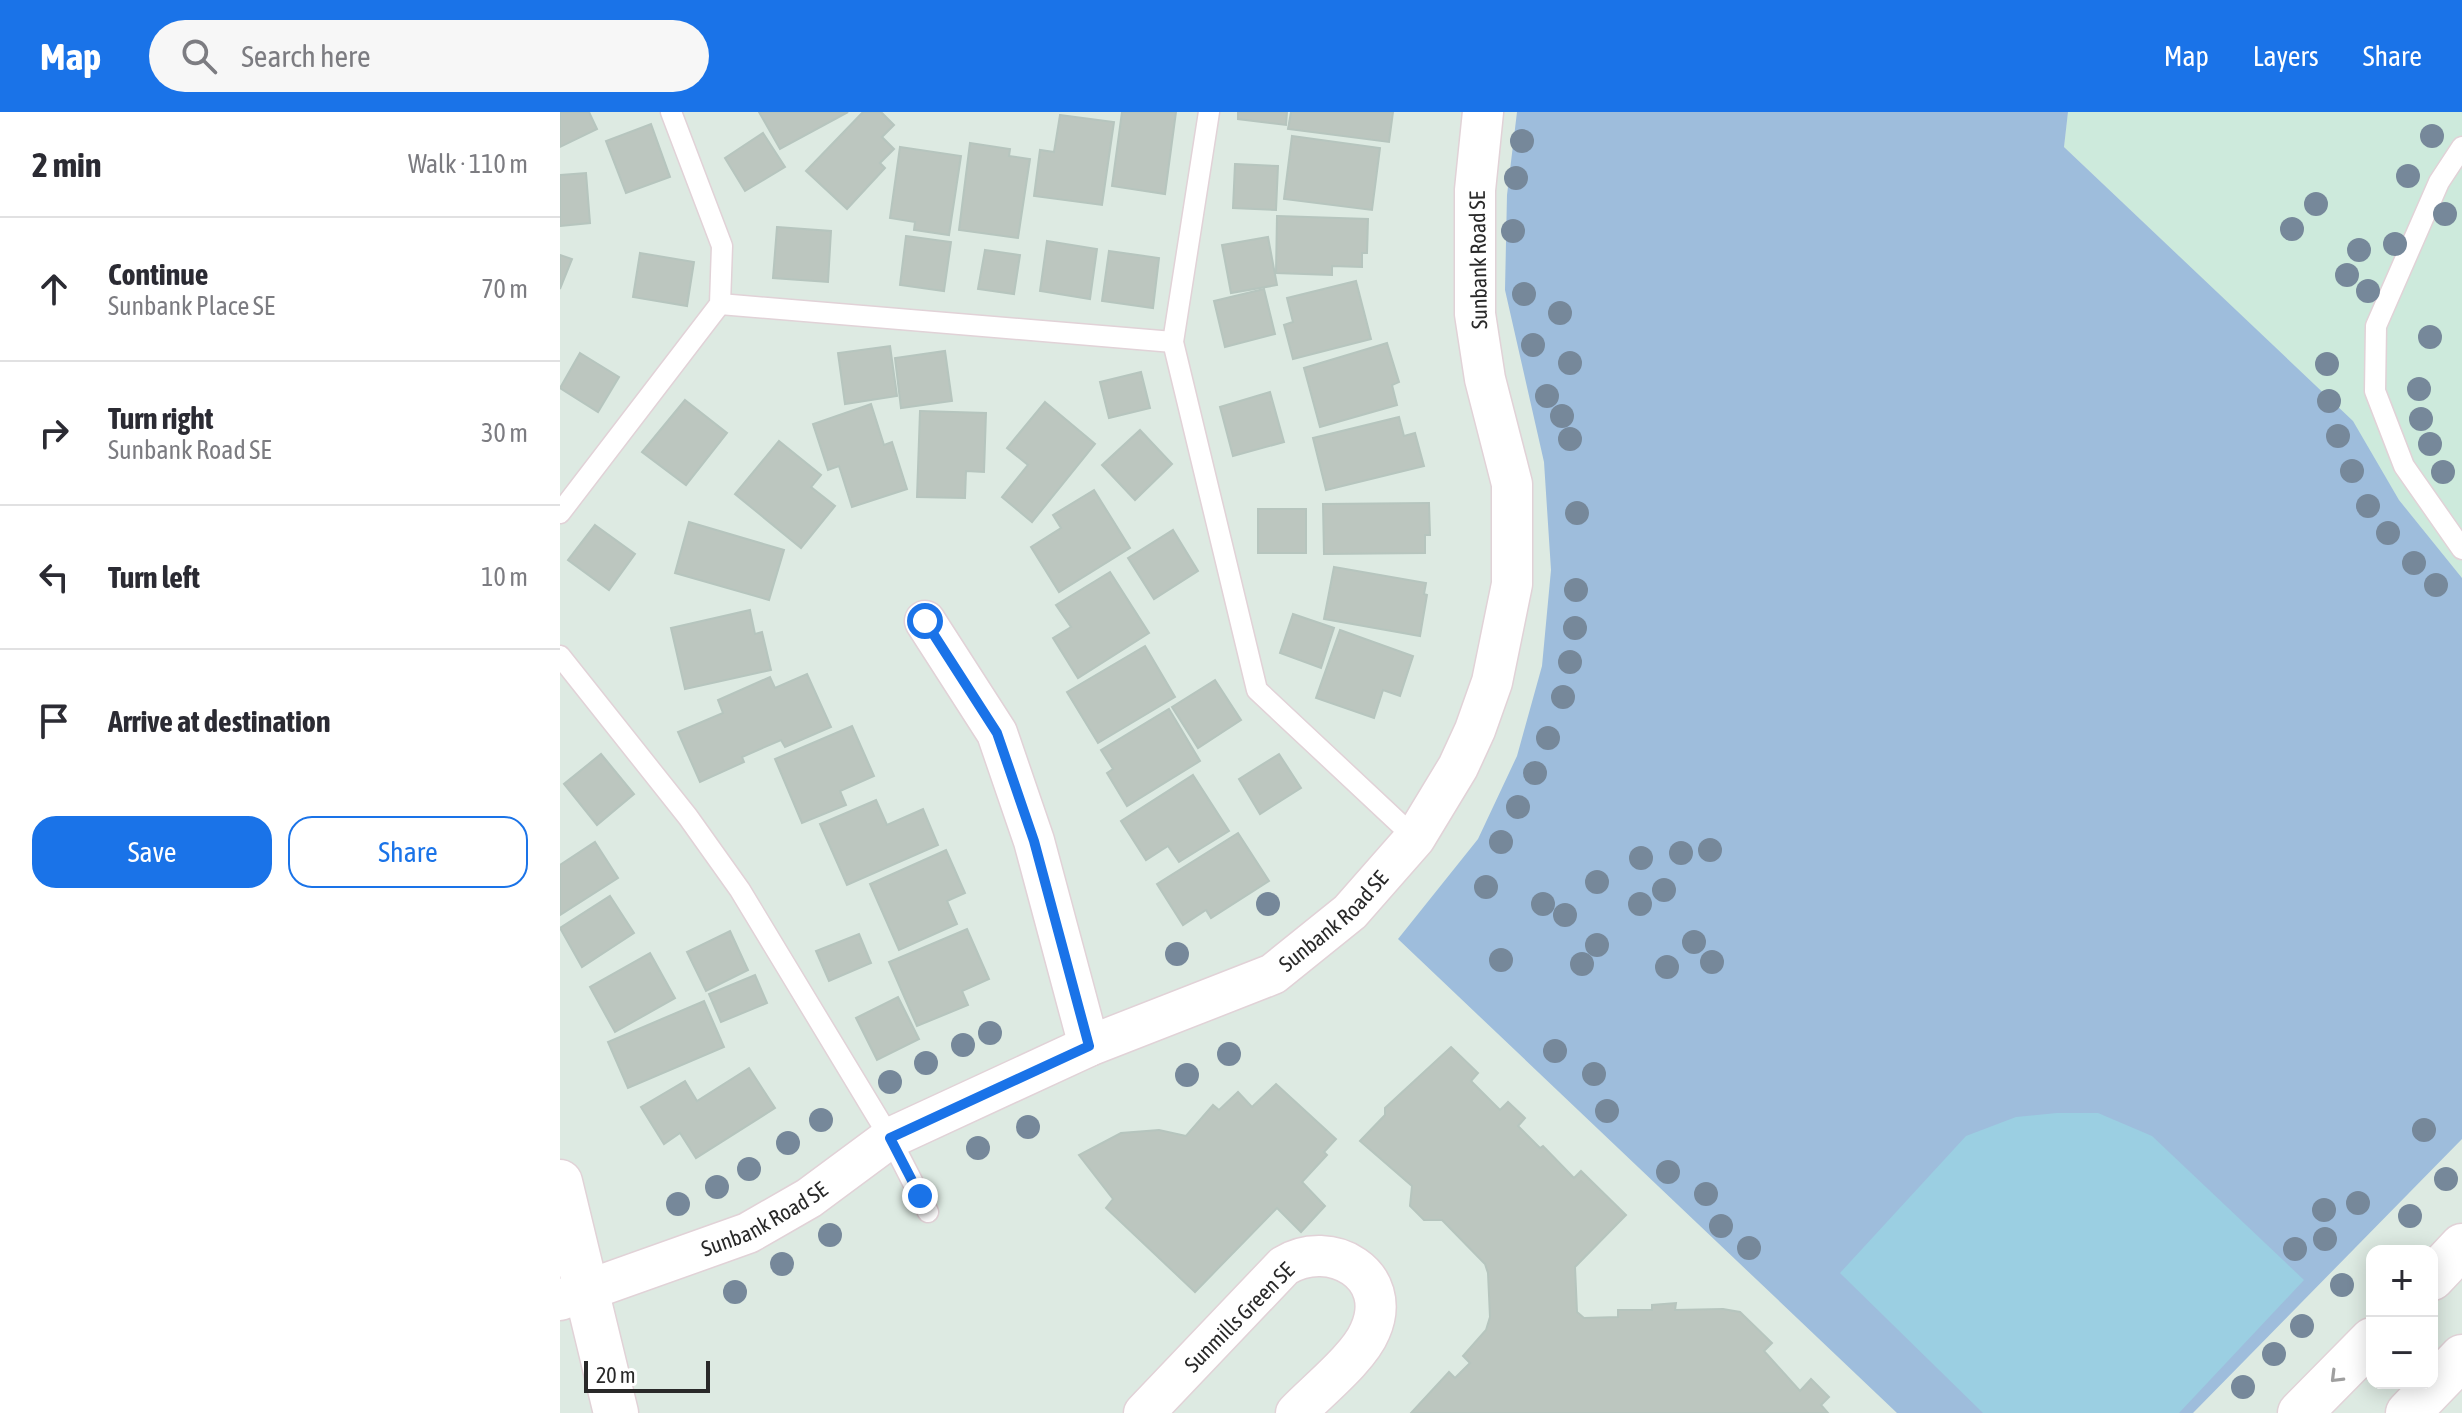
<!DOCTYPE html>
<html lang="en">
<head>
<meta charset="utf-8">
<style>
	:root { --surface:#fff; --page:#f7f7f7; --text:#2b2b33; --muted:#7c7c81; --line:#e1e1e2; --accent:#1a73e8 }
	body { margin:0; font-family:"Asap Condensed",sans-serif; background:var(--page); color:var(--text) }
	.controls { position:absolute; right:24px; bottom:24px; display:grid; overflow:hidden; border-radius:16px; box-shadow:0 4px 20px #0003 }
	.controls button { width:72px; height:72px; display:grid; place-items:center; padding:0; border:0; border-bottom:2px solid var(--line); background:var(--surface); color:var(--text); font:40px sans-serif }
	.scale { position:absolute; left:24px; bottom:20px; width:126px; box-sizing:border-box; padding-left:8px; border:4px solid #292929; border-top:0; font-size:22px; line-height:28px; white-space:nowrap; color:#292929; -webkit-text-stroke:6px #fff; paint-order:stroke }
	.stop { position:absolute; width:24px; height:24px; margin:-18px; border:6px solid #1a73e8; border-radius:50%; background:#fff }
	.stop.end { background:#1a73e8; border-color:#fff; box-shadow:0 2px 8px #0008 }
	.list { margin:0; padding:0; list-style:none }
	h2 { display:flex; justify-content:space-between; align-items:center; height:104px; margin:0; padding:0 32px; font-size:34px }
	h2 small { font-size:26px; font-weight:400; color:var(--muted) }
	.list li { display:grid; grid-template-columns:52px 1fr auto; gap:24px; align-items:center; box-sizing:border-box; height:144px; padding:0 32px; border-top:2px solid var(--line) }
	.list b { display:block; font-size:30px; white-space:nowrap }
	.list p { margin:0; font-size:26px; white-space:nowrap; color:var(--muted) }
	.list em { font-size:26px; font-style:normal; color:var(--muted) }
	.actions { display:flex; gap:16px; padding:24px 32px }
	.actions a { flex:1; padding:18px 0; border:2px solid var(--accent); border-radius:24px; text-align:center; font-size:28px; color:var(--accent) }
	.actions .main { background:var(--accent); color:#fff }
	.icon { flex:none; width:44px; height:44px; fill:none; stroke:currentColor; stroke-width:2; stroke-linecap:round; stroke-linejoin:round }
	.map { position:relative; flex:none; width:1902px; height:1301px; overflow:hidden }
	header { display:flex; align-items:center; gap:48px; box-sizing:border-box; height:112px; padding:0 40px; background:var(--accent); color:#fff }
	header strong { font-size:38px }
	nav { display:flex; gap:44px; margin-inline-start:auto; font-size:28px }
	.search { width:560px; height:72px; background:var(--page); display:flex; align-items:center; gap:20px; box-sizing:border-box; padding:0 28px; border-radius:44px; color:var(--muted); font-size:30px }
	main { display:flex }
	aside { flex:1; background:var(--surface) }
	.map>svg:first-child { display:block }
	.education { fill:#cdeadc }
	.green { fill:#9ebddc }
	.pitch { fill:#9bcfe2 }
	.building { fill:#bcc6bf; stroke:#b6c5be; stroke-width:2 }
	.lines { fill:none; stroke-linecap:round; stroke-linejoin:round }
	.service-casing { stroke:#e1d2d7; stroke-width:23 }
	.minor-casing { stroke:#e1d2d7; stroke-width:43 }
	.tertiary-casing { stroke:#e1d2d7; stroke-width:47 }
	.secondary-casing { stroke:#e1d2d7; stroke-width:47 }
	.service { stroke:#fff; stroke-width:20 }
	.minor { stroke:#fff; stroke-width:40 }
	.tertiary { stroke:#fff; stroke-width:44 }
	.secondary { stroke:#fff; stroke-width:44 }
	.tree { fill:#76889a }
	.oneway { stroke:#9f9f9f }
	.route { stroke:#1a73e8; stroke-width:10 }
	.labels { text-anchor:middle; stroke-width:7; stroke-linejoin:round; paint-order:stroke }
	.street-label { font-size:22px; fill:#292929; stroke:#fff }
</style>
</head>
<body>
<header>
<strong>Map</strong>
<div class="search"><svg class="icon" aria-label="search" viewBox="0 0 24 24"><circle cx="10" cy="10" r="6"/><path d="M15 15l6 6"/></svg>Search here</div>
<nav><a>Map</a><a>Layers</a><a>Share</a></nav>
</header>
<main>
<aside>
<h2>2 min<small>Walk · 110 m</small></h2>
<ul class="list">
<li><svg class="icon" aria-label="ahead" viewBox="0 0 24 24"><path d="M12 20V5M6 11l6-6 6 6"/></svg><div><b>Continue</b><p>Sunbank Place SE</p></div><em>70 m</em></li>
<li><svg class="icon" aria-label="right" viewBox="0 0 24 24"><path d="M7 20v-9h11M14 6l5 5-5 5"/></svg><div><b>Turn right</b><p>Sunbank Road SE</p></div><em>30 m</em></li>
<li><svg class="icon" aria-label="left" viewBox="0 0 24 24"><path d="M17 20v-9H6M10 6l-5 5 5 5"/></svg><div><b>Turn left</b></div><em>10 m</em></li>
<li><svg class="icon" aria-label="arrive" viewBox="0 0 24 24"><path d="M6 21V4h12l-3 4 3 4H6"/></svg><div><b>Arrive at destination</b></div></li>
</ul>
<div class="actions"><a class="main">Save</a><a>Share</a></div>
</aside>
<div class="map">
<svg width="1902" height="1301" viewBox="0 0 1902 1301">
	<rect width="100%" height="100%" fill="#ddeae2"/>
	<polygon class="education" points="1508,0 1902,0 1902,466 1839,388 1792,309 1504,35"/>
	<polygon class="green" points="957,0 1508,0 1504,35 1793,309 1839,388 1902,466 1902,1027 1633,1301 1337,1301 838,827 918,727 957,644 982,554 991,458 984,350 945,178 947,83"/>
	<polygon class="pitch" points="1497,1001 1538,1001 1592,1024 1744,1168 1619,1301 1423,1301 1280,1161 1406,1024 1456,1005"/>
	<g class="building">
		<polygon points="0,0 29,0 37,17 0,35"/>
		<polygon points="199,0 288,0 220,37"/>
		<polygon points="303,0 321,0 334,13 322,25 334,37 320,51 325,56 287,97 246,59"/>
		<polygon points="562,0 616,0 605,82 552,74"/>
		<polygon points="678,0 727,0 726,13 678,7"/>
		<polygon points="731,0 833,0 829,30 728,17"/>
		<polygon points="500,3 554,10 542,93 474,84 480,38 494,40"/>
		<polygon points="91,12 110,65 66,81 46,29"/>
		<polygon points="203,21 225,55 185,79 165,46"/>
		<polygon points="732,24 820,36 812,98 724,87"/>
		<polygon points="410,31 450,37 449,44 470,47 458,126 399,118"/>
		<polygon points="340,35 401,44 389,123 354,118 355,110 330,106"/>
		<polygon points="675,52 718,54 716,98 673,96"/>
		<polygon points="26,61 30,111 0,114 0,63"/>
		<polygon points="717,104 808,107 807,141 802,141 802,155 772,154 772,163 716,161"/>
		<polygon points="217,115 271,119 268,170 213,166"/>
		<polygon points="346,124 391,130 384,179 340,173"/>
		<polygon points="708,125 717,173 671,181 662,133"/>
		<polygon points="487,129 537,137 530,187 480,179"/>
		<polygon points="425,138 460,143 454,182 418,177"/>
		<polygon points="549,139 599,146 593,196 542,189"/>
		<polygon points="80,141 134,150 127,194 73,185"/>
		<polygon points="0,143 12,147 0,177"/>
		<polygon points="796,169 811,227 733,247 724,213 733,210 727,186"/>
		<polygon points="704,177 715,222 665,235 654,189"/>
		<polygon points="827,231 839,270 832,273 837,293 760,315 744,256"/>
		<polygon points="330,234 337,284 285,292 278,241"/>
		<polygon points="385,239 392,289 341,296 335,246"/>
		<polygon points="20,241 59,265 38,300 0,276"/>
		<polygon points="581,260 590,296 549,306 540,270"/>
		<polygon points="710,280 724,330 673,344 660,295"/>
		<polygon points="125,288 167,321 126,373 82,340"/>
		<polygon points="485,290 535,332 472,410 442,385 468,353 447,336"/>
		<polygon points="311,292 324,333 332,330 347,377 292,395 279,354 268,358 253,312"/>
		<polygon points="360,299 426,301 424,360 406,359 405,386 357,385"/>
		<polygon points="839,305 844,324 855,321 864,354 766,378 753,326"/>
		<polygon points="580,318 612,352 575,388 542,353"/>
		<polygon points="219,329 261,363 251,375 275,394 241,436 175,382"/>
		<polygon points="534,378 570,436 499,480 471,435 501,416 493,403"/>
		<polygon points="869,391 870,423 865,423 865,441 764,442 763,392"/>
		<rect x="698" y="397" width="48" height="44"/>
		<polygon points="129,410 224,438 209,488 115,461"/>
		<polygon points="35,413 75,442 49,478 8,448"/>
		<polygon points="613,418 638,459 594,487 568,446"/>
		<polygon points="774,455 866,471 864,482 867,483 860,524 764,507"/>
		<polygon points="550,460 589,521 518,566 493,526 511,515 496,493"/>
		<polygon points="190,498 195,522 202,520 211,558 125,577 111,516"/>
		<polygon points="733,502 774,516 761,556 720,541"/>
		<polygon points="780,518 853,544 840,584 823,578 814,606 756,586"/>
		<polygon points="585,534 615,585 538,631 507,580"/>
		<polygon points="247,562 271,615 225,635 221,628 182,645 184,650 140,670 118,620 163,601 158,588 210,565 215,576"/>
		<polygon points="655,568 681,608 638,636 612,595"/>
		<polygon points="609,597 640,649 567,694 547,661 553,657 541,638"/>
		<polygon points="292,614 314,664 280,679 286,693 242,711 215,647"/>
		<polygon points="41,642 74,682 37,713 4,672"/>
		<polygon points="719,642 741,676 700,702 679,667"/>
		<polygon points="633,663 669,719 619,750 608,734 586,748 561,709"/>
		<polygon points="316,688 327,713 363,697 378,733 287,773 260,712"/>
		<polygon points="678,721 709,769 651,806 646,798 623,813 597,772"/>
		<polygon points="35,730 58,766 0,803 0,753"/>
		<polygon points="386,738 405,781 387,789 397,812 339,838 310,772"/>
		<polygon points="50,784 74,821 22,855 0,816"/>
		<polygon points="407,817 429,867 402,879 408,893 357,914 329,850"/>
		<polygon points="170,819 188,858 146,879 127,840"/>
		<polygon points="299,822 311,851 269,869 256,839"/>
		<polygon points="90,841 115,886 55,920 30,875"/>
		<polygon points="195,863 207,891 161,910 149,882"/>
		<polygon points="338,885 359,927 317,948 296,906"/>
		<polygon points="144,889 164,935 68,976 48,930"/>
		<polygon points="891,935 918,961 911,969 940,998 948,990 965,1006 958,1014 980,1036 983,1034 1014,1066 1021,1059 1066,1103 1015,1155 1017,1200 1024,1206 1058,1205 1058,1198 1092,1198 1092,1193 1116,1191 1115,1198 1163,1197 1180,1200 1212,1231 1204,1239 1240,1279 1251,1267 1269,1285 1261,1293 1268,1301 851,1301 889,1260 895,1266 910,1251 903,1244 926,1218 930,1205 928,1161 925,1152 882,1108 864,1108 850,1094 852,1074 800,1029 825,1003 825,996"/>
		<polygon points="189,956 215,996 136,1046 120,1021 104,1032 81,995 125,969 137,989"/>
		<polygon points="716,972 776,1027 764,1040 767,1043 742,1070 765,1094 741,1120 717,1096 635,1180 546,1096 553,1087 519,1043 561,1021 599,1018 626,1024 653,993 659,998 678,980 692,995"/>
	</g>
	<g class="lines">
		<g class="service-casing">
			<g id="service">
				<polyline points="649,0 613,230 697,578 855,726"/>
				<polyline points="1902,35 1879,70 1816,214 1815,279 1844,354 1902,437"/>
				<polyline points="160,192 613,230"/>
				<polyline points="0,401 160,192 162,134 111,0"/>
				<polyline points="0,544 128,705 180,778 330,1026 368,1100"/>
			</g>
		</g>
		<g class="minor-casing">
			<g id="minor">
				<polyline points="365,509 437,621 474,729 529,934"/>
				<path id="s1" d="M0,1188L188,1121L249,1086L330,1026L529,934L713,862L790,800L855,726L898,655L915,618L932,570L952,472V372L925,267L915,202V78L923,0"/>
				<path d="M584,1301L724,1154C771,1125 835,1163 810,1219C799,1246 757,1279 736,1301"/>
			</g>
		</g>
		<g class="tertiary-casing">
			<polyline id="tertiary" points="0,1070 56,1301"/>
		</g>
		<g class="secondary-casing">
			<g id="secondary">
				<polyline points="1872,1166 1902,1134"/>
				<polyline points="1740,1301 1812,1228"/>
				<polyline points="1848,1301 1902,1245"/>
			</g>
		</g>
		<use href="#service" class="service"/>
		<use href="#minor" class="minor"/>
		<use href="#tertiary" class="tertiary"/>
		<use href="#secondary" class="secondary"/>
	</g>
	<g class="tree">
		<circle cx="1872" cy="24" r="12"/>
		<circle cx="962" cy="29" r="12"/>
		<circle cx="1848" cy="64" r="12"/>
		<circle cx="956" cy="66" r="12"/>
		<circle cx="1756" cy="92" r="12"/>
		<circle cx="1885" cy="102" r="12"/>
		<circle cx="1732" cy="117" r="12"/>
		<circle cx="953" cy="119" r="12"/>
		<circle cx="1835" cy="132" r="12"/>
		<circle cx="1799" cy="138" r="12"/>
		<circle cx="1787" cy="163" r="12"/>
		<circle cx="1808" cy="179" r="12"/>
		<circle cx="964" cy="182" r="12"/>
		<circle cx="1000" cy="201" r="12"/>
		<circle cx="1870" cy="225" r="12"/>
		<circle cx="973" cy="233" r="12"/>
		<circle cx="1010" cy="251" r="12"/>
		<circle cx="1767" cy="252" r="12"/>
		<circle cx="1859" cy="277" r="12"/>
		<circle cx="987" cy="284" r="12"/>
		<circle cx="1769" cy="289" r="12"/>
		<circle cx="1002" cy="304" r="12"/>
		<circle cx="1861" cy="307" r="12"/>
		<circle cx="1778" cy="324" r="12"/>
		<circle cx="1010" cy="327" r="12"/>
		<circle cx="1870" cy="332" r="12"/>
		<circle cx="1792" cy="359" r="12"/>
		<circle cx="1883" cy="360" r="12"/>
		<circle cx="1808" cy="394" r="12"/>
		<circle cx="1017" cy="401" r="12"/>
		<circle cx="1828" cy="421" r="12"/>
		<circle cx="1854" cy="451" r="12"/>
		<circle cx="1876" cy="473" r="12"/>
		<circle cx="1016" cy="478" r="12"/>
		<circle cx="1015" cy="516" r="12"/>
		<circle cx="1010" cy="550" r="12"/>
		<circle cx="1003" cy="585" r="12"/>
		<circle cx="988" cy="626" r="12"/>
		<circle cx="975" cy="661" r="12"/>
		<circle cx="958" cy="695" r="12"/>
		<circle cx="941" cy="730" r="12"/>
		<circle cx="1150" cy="738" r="12"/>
		<circle cx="1121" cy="741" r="12"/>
		<circle cx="1081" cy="746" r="12"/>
		<circle cx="1037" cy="770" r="12"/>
		<circle cx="926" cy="775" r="12"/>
		<circle cx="1104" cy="778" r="12"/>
		<circle cx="708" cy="792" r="12"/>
		<circle cx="983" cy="792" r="12"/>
		<circle cx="1080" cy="792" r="12"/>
		<circle cx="1005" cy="803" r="12"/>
		<circle cx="1134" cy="830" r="12"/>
		<circle cx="1037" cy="833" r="12"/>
		<circle cx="617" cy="842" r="12"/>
		<circle cx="941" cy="848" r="12"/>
		<circle cx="1152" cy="850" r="12"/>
		<circle cx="1022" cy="852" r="12"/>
		<circle cx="1107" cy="855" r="12"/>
		<circle cx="430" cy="921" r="12"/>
		<circle cx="403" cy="933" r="12"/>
		<circle cx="995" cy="939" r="12"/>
		<circle cx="669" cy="942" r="12"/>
		<circle cx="366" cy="951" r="12"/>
		<circle cx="1034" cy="962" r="12"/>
		<circle cx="627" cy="963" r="12"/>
		<circle cx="330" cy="970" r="12"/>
		<circle cx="1047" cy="999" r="12"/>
		<circle cx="261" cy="1008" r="12"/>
		<circle cx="468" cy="1015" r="12"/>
		<circle cx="1864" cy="1018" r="12"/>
		<circle cx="228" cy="1031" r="12"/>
		<circle cx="418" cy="1036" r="12"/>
		<circle cx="189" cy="1057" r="12"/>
		<circle cx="1108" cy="1060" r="12"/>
		<circle cx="1886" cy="1067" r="12"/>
		<circle cx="157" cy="1075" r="12"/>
		<circle cx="1146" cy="1082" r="12"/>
		<circle cx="1798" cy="1091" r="12"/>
		<circle cx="118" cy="1092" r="12"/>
		<circle cx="1764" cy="1098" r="12"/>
		<circle cx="1850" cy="1104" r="12"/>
		<circle cx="1161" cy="1114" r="12"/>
		<circle cx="270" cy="1123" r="12"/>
		<circle cx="1765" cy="1127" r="12"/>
		<circle cx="1189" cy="1136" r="12"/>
		<circle cx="1735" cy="1137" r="12"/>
		<circle cx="222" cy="1152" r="12"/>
		<circle cx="1782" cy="1173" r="12"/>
		<circle cx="175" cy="1180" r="12"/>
		<circle cx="1742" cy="1214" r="12"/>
		<circle cx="1714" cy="1242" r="12"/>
		<circle cx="1683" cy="1275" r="12"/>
	</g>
	<defs><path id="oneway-chevron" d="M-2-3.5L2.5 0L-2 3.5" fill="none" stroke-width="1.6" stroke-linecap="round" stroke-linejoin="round" transform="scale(2)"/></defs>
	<use class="oneway" href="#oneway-chevron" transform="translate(1776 1265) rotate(135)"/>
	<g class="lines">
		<polyline class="route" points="360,1084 330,1026 529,934 474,729 437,621 365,509"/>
	</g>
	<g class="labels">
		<g class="street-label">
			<text transform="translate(918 148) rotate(-91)" y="8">Sunbank Road SE</text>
			<text dy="8" stroke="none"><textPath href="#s1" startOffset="868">Sunbank Road SE</textPath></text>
			<text dy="8" stroke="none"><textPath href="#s1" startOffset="220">Sunbank Road SE</textPath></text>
			<text transform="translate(679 1205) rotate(-45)" y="8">Sunmills Green SE</text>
		</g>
	</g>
</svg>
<div class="controls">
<button>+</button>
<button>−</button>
</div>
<div class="scale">20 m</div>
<div class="stop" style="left:365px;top:509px"></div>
<div class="stop end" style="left:360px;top:1084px"></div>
</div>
</main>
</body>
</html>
